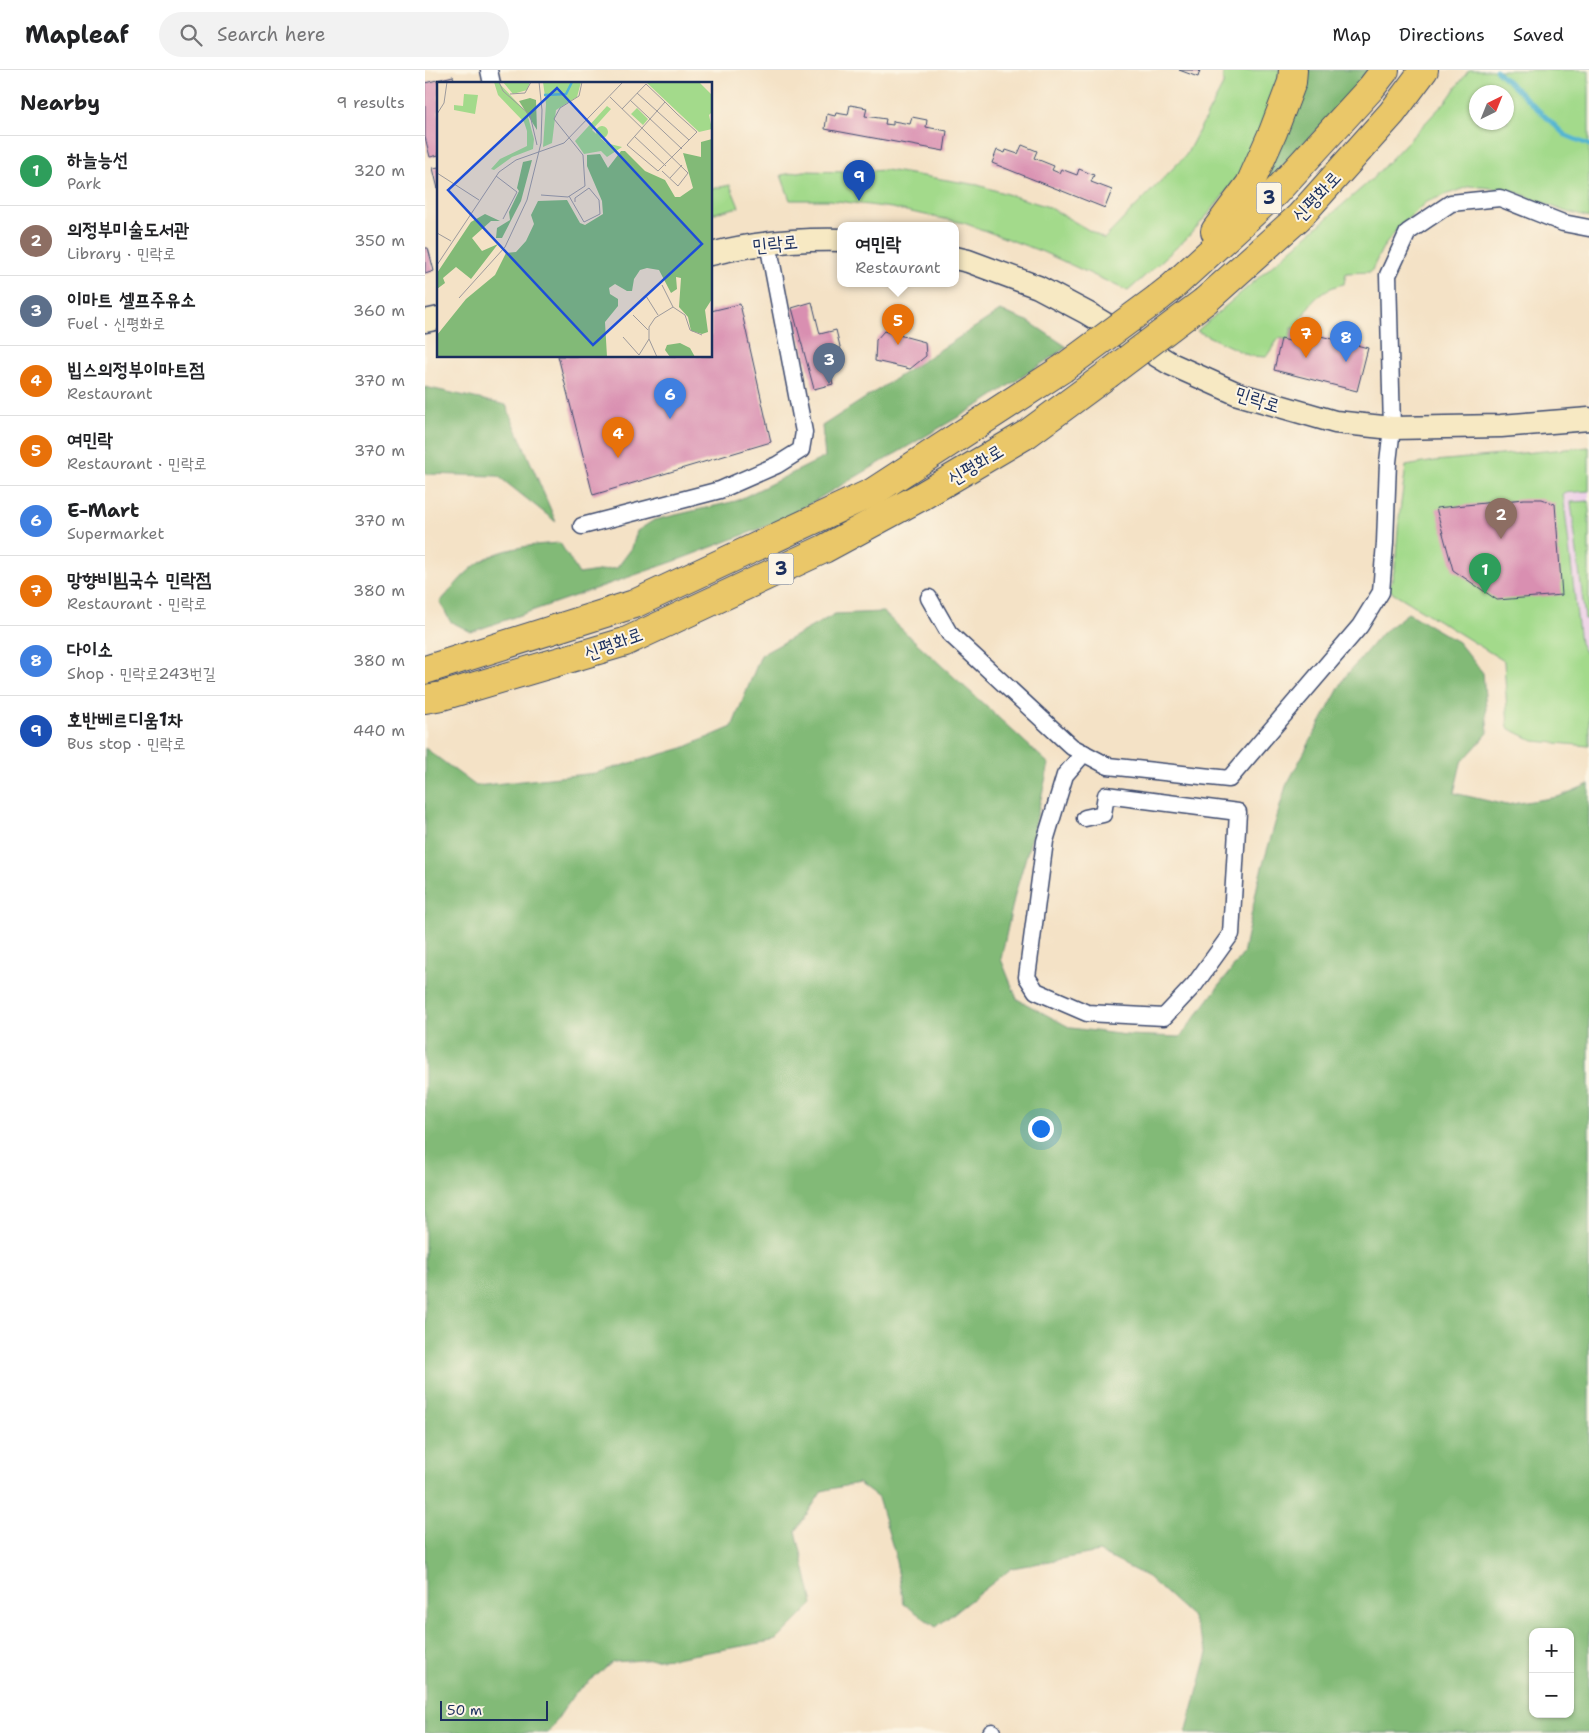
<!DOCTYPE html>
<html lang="en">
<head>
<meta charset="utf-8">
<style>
	:root { --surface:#fff; --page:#f2f2f2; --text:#202124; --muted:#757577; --line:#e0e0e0; --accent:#ea580c }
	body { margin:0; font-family:"Shantell Sans","Poor Story",sans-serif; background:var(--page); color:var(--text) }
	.controls { position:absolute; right:15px; bottom:15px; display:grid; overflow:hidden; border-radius:10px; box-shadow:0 1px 4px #0004 }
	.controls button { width:45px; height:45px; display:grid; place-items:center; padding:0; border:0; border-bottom:1px solid var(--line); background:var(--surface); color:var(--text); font:25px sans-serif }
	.compass { position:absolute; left:1044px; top:15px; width:45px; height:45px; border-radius:50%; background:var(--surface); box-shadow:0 1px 4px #0004; rotate:43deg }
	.scale { position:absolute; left:15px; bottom:12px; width:108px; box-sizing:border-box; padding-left:5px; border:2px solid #1b2f5e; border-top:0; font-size:14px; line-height:18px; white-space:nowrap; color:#1b2f5e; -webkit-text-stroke:4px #fcf5e5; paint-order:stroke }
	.you { position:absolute; left:615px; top:1058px; width:18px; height:18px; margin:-12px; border:4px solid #fff; border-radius:50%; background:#1a73e8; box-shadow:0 0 0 8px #1a73e833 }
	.badge { display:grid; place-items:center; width:32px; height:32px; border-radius:50%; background:var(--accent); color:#fff; font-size:16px; font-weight:700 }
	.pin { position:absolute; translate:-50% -41px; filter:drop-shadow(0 1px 2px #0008) }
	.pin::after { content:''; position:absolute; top:26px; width:18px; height:15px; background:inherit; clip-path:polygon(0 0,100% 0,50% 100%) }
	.popup { position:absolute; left:412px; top:152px; width:122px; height:65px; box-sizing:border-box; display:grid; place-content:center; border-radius:10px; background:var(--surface); filter:drop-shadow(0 1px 4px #0005); font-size:16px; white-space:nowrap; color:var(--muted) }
	.popup b { font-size:19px; color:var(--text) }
	.popup::after { content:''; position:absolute; left:50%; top:100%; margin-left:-10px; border:10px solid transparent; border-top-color:var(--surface) }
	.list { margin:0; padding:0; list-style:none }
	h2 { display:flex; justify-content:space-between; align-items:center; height:65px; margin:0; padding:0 20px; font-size:21px }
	h2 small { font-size:16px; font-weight:400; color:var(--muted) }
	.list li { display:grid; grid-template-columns:32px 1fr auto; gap:15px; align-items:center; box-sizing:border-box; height:70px; padding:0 20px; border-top:1px solid var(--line) }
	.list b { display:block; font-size:19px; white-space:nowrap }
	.list p { margin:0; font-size:16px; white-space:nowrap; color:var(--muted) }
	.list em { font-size:16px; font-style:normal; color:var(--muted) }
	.icon { flex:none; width:28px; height:28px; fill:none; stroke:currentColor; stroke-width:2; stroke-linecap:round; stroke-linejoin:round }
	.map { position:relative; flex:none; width:1164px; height:1663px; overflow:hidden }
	header { display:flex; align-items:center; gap:30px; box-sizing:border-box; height:70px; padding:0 25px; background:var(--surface); border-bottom:1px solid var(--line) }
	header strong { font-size:24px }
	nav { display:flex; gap:28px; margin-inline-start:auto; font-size:18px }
	.search { width:350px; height:45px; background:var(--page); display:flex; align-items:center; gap:12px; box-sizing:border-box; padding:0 18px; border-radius:28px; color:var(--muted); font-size:19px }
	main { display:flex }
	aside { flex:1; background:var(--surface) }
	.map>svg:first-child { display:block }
	.built { fill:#edd0e8 }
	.green { fill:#a3da8b; stroke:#5f8474; fill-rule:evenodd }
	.forest { fill:#82ba77; stroke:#4e746a; fill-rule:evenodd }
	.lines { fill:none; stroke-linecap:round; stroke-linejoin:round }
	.stream { stroke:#53b5d2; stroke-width:4.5 }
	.building { fill:#d98fb1 }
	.street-casing { stroke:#3c4a6e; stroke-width:19 }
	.secondary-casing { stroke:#3c4a6e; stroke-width:25 }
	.highway-casing { stroke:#3c4a6e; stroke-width:30 }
	.street { stroke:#fff; stroke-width:16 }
	.secondary { stroke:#f7e9c3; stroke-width:22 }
	.highway { stroke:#eac769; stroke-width:28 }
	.highway-bridge-casing { stroke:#3c4a6e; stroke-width:30; stroke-linecap:butt }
	.highway-bridge { stroke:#eac769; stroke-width:28 }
	.labels { text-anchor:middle; stroke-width:4; stroke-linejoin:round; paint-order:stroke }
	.shield { fill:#fcf5e5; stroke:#5e6a86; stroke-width:1 }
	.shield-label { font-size:18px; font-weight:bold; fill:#1b2f5e }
	.street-label { font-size:19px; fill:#1b2f5e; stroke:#fcf5e5 }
	.inset-river { fill:none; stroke:#53b5d2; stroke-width:2.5 }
	.inset-road { fill:none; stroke:#9d9a9c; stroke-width:1 }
	.view { fill:#1d4ed8; fill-opacity:0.15; stroke:#1d4ed8; stroke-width:2.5 }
	.inset-edge { fill:none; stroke:#1b2f5e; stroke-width:2.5 }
</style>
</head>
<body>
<header>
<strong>Mapleaf</strong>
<div class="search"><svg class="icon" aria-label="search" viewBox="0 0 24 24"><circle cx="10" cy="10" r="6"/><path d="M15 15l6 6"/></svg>Search here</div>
<nav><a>Map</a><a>Directions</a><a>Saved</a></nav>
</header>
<main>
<aside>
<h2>Nearby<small>9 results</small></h2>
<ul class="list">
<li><span class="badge" style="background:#2e9e5b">1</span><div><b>하늘능선</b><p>Park</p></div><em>320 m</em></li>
<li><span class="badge" style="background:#8d6e63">2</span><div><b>의정부미술도서관</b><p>Library · 민락로</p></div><em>350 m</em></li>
<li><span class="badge" style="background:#5c6f8a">3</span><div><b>이마트 셀프주유소</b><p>Fuel · 신평화로</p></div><em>360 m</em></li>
<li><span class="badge" style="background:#e8710a">4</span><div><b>빕스의정부이마트점</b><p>Restaurant</p></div><em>370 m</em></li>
<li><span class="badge" style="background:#e8710a">5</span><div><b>여민락</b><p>Restaurant · 민락로</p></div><em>370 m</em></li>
<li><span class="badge" style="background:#3f7fe0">6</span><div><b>E-Mart</b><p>Supermarket</p></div><em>370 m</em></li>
<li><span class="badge" style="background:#e8710a">7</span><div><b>망향비빔국수 민락점</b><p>Restaurant · 민락로</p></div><em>380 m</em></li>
<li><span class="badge" style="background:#3f7fe0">8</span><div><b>다이소</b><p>Shop · 민락로243번길</p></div><em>380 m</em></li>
<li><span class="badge" style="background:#1a4fb4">9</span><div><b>호반베르디움1차</b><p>Bus stop · 민락로</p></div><em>440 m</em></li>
</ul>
</aside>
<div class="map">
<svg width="1164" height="1663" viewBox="0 0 1164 1663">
	<rect width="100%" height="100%" fill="#fcf5e5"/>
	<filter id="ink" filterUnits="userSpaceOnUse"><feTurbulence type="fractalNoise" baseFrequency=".02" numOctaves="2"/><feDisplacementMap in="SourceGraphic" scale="10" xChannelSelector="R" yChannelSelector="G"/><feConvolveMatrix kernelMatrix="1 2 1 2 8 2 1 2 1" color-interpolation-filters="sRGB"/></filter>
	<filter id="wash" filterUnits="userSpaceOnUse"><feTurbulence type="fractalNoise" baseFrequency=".0096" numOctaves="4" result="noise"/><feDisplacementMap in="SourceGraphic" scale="20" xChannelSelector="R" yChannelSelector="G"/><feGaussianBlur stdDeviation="1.12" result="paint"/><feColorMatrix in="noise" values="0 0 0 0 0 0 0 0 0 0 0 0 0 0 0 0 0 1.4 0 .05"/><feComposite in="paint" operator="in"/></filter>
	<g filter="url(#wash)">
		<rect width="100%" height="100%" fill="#f4e2c6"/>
		<polygon class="built" points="1164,421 1164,589 1155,573 1138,423"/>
		<g class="green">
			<polygon points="798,0 856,0 848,37 824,93 786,141 761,169 703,221 618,182 539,153 467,138 405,130 365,130 356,105 379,101 425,102 461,100 553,115 624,137 679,169 761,85 798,15"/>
			<path d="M1044,0H1164V148L1139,141L1086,120L1045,116L1001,132L973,158L957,179L946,202L921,203L919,214C898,218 885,231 876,250L877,260L867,258L864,270L854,268L841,287L825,286L772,261L946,110L1022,30ZM1082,22V52H1052V22Z"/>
			<polygon points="305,115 314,137 286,144 286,119"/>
			<polygon points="1164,377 1164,421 1138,423 1155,573 1164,589 1164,676 1109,671 1083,658 1079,591 964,520 970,497 974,448 981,396 1010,391"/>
			<polygon points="1164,431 1164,549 1160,549 1146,432"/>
		</g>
		<g class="forest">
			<polygon points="876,0 947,0 826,131"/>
			<path d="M575,241L603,251L642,277L559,332L355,451L250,491L46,562L25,551L15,532C25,521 35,508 47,498C70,478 105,475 135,473L154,504L192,498L207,478L212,461L229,450L311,431L400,387L397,356Z"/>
			<polygon points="0,317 81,335 131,452 73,406 0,404"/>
			<path d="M458,542L624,694L608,763L590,824L576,889L592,929L646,958L701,965L755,967L818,884L834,808L861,716L920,607L957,563L983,543L1033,572L1058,603L1063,663L1036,693L1029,723L1081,735L1133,727L1164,714V1663H761L783,1583L766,1546L723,1507L674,1482L587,1498L511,1557L479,1534L469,1481L453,1428L433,1413L397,1421L371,1461L388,1534L352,1570L249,1588L188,1592L149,1624L123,1663H0V678L51,716L171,703L258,678L307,657L336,585L410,544ZM1108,1562H1145V1644H1108Z"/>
		</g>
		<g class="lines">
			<polyline class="stream" points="1071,0 1140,65 1164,75"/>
		</g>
		<g id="blocks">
			<g class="building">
				<polygon points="754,0 775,0 773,7"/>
				<polygon points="28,6 30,14 14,14 14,85 5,87 0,67 0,13"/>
				<polygon points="425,35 442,38 440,46 461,49 460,54 468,55 468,51 485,54 487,47 502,50 501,57 522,61 519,81 400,59 402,44 410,46 411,43 423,45"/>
				<polygon points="597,75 612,81 609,88 629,96 627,100 634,103 636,99 652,105 654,99 669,105 666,112 687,120 680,138 567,93 572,80 580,83 581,80 593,84"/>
				<polygon points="14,97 14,119 13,119 8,98"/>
				<polygon points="0,178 3,178 9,201 0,204"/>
				<polygon points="387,232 395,264 411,260 419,293 404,297 408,314 389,319 367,238"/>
				<polygon points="315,234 346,372 168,425 133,286 286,286 286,241"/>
				<polygon points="868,259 943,278 932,321 849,300 856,269 865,271"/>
				<polygon points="459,261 500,272 501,286 485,299 450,291 451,270"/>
				<polygon points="1099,429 1117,429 1130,434 1137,525 1072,530 1028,500 1011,438"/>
			</g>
		</g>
	</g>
	<g filter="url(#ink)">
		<use href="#blocks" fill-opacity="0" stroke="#3c4a6e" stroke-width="1"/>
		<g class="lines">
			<g class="street-casing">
				<g id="street">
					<polyline points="64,0 67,14"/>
					<polyline points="157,456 295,420 352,395 376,380 379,362 343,173"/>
					<polyline points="504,528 524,563 647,677 683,696 804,709 935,556 956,522 960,473 963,392 967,358 963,205 983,162 1026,133 1075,128 1138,153 1164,158"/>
					<polyline points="659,683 640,705 620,771 602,907 611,921 662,943 739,947 770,914 806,864 813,742 681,725 678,744 660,748"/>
					<polyline points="566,1663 567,1662"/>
				</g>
			</g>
			<g class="secondary-casing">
				<g id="secondary">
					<path d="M286,184C329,173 371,169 416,170"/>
					<polyline points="530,188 543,191 613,217 662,243 746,294 813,324 910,352 967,358 1076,356 1164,349"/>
					<polyline points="0,251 14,248"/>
				</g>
			</g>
			<g class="highway-casing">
				<g id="highway">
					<polyline points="790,161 825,114 848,62 867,12 868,0"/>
					<polyline points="733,228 747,217 850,123 946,18 960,0"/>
					<polyline points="780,231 874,147 967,43 999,0"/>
					<polyline points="0,600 209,534 448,422 637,299"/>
					<polyline points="0,629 17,626 200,572 399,479 497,426 602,364 682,305"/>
				</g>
			</g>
			<use href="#street" class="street"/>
			<use href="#secondary" class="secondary"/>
			<use href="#highway" class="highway"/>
			<g class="highway-bridge-casing">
				<g id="highway-bridge">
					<polyline points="637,299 733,228"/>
					<polyline points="682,305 780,231"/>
				</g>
			</g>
			<use href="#highway-bridge" class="highway-bridge"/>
		</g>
	</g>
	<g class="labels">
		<g class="shield">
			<rect x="831.5" y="112.5" width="25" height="31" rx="4"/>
			<rect x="343.5" y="483.5" width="25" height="31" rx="4"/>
		</g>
		<g class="shield-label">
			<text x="844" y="134">3</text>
			<text x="356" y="505">3</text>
		</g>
		<g class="street-label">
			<text transform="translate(891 126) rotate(-47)" y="7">신평화로</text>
			<text transform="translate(350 173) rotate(-6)" y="7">민락로</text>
			<text transform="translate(833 329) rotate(18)" y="7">민락로</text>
			<text transform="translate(550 394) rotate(-31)" y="7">신평화로</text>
			<text transform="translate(188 573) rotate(-20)" y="7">신평화로</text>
		</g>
	</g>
	<g transform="translate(12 12)">
		<rect width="275" height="275" fill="#f4e2c6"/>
		<path d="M57,0H61L90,31L97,57L96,67L75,75L57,88L54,87L63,77L90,64V49L87,40L61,13ZM66,0H93L90,8L76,12ZM106,0H144L140,15L119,28L115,61L106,65L109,22ZM209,0L263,1L275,13V30L272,33L275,47L262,50ZM27,12L41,13L38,32L17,28V23L26,24ZM170,24L174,27L155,48L169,61L185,65L170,75L164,69L147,72L138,59ZM200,26L211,37L206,43L194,32ZM159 50a6 6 0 1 1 12 0a6 6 0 1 1-12 0Z" fill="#a3da8b"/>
		<path d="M93,16L99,18L100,48L82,19ZM275,57V217L268,228L271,250L265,252L254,249L251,235L242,225L244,196L239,195L240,207L234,211L222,188L210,186L203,188L197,197L195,209H190L178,202L172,206L173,212L181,217V224L168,240L170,275H0V253L29,217L58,193L69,171L79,170L89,159L97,142L94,133L101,119L130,118L143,141L148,143L166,132L165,119L150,84V73L163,72L171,86L184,69H188L208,89L228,98L238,115H243L256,106L246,71L264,75V60ZM95,78L84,119L65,156H59L60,146L73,138L72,130L82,109L80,106L86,80ZM48,132L63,139H54L35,156L45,169L61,162L34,197L19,185L6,196L8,201L0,207V191L34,140ZM243,261L253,266L258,275H233L228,268L230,263Z" fill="#82ba77"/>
		<path class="inset-river" d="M107,13L129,12L135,0"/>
		<path class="inset-road" d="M62,0L66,9L93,33L100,63M200,11L252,58M73,12L88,11L94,0M173,15L251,91L241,104L225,89M193,18L245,67M185,27L209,2L228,20L240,32L260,50L221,89L190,63L228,20M0,32L7,21L10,0M197,54L229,84M0,91L42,118M59,94L80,110L66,137M233,96L245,83M104,113L131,115L148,104L146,73L117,37L123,26L142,14L145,0M132,114L147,140L163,132L162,118L152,106L138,116V120M0,151L14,159M0,183L62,90L79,78L127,61L186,0M225,203L236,225L248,233L253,248L265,253M209,214L221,233M22,216L68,165L90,118L104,61L105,28L102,0M196,233L211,248M186,255L202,273M202,273L212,257M220,275L212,257V245L218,236L236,225"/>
		<path class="view" d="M120,6L265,162L156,263L11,108Z"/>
		<rect width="275" height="275" class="inset-edge"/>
	</g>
</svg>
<div class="controls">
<button>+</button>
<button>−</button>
</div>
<svg class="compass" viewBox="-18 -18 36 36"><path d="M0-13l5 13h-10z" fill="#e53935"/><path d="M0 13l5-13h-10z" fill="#757577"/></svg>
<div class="scale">50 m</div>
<div class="you"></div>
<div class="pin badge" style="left:1060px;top:524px;background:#2e9e5b">1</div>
<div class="pin badge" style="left:1076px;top:469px;background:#8d6e63">2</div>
<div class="pin badge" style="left:404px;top:314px;background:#5c6f8a">3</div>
<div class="pin badge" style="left:193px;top:388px;background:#e8710a">4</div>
<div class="pin badge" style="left:473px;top:275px;background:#e8710a">5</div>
<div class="popup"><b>여민락</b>Restaurant</div>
<div class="pin badge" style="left:245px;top:349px;background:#3f7fe0">6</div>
<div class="pin badge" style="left:881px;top:288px;background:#e8710a">7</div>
<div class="pin badge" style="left:921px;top:292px;background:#3f7fe0">8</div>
<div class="pin badge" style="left:434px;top:131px;background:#1a4fb4">9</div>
</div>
</main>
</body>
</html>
